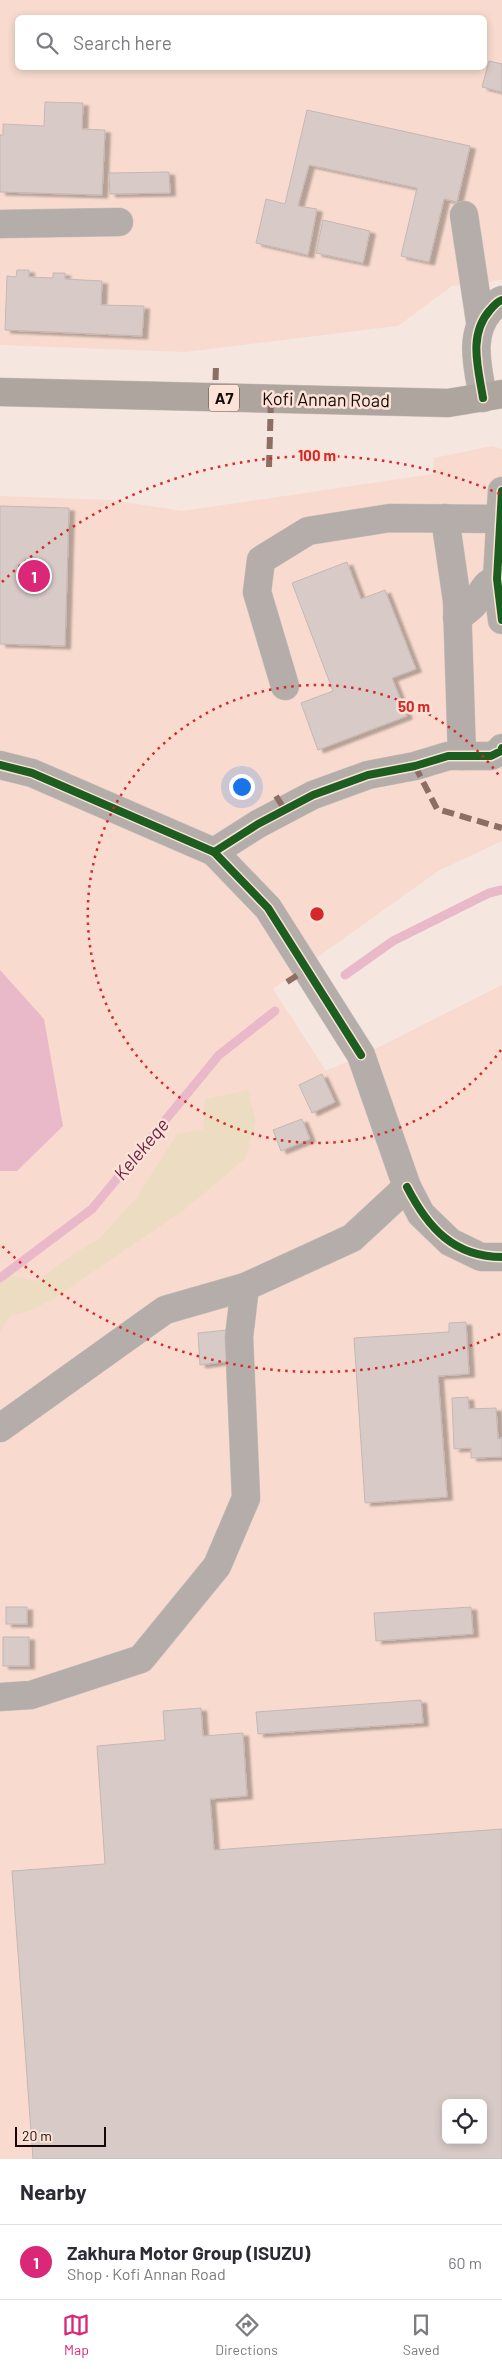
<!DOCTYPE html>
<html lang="en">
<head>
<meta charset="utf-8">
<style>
	:root { --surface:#fff; --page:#f2f2f3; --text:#2b2b33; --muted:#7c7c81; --line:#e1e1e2; --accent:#db2777 }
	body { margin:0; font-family:Barlow,sans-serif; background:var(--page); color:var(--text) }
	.controls { position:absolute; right:15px; bottom:15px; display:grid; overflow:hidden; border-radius:8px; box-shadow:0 2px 8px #0003 }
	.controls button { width:45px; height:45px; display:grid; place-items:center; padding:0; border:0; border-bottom:1px solid var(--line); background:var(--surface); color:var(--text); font:25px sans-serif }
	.scale { position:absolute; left:15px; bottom:12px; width:91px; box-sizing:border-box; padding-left:5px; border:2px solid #130805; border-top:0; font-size:14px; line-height:18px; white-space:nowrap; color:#130805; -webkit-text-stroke:4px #fde2d7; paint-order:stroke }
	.you { position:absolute; left:241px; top:786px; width:18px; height:18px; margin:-12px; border:4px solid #fff; border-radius:50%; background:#1a73e8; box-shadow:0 0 0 8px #1a73e833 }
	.badge { display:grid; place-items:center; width:32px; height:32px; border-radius:50%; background:var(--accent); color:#fff; font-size:16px; font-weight:700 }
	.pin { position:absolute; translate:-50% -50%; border:2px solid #fff; box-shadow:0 1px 5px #0006 }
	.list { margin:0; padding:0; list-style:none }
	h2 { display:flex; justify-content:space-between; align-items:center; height:65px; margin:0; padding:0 20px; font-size:21px }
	h2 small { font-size:16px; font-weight:400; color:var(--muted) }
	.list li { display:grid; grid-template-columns:32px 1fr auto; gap:15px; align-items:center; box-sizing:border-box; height:75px; padding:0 20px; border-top:1px solid var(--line) }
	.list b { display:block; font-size:19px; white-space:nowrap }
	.list p { margin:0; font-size:16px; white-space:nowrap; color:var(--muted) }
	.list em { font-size:16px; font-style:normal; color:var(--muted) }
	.icon { flex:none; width:28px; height:28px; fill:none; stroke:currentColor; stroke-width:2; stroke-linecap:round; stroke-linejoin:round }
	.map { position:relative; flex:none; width:502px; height:2159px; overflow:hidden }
	.search { position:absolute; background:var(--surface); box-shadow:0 2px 8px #0003; left:15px; right:15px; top:15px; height:55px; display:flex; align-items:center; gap:12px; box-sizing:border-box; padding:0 18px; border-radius:8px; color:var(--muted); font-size:19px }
	.sheet { height:140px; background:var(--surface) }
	nav { display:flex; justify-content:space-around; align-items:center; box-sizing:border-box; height:70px; border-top:1px solid var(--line); background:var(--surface); font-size:14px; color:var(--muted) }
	nav a { display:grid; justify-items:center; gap:2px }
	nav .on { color:var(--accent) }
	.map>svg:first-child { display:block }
	.built { fill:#f8dbce; fill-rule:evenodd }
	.green { fill:#ecddc2 }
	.water { fill:#eab9c9 }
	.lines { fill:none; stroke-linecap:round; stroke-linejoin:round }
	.stream { stroke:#eab9c9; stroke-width:9 }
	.building { fill:#d7cac7; stroke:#c4b7b4; fill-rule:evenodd; filter:url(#shadow) }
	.minor-casing { stroke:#cfc3be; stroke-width:29 }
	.major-casing { stroke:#cfc3be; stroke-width:29 }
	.minor { stroke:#b4ada9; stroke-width:28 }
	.major { stroke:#aea59f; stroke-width:28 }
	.quiet { stroke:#8d6e63; stroke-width:6; stroke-dasharray:12 6; stroke-linecap:butt }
	.cycleway-casing { stroke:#fde2d7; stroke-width:11 }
	.cycleway { stroke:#1b5e20; stroke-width:8 }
	.ring { fill:none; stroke:#d62828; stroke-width:2.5; stroke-dasharray:2.5 5 }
	.labels { text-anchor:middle; stroke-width:5; stroke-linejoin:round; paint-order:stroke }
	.shield { fill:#fde2d7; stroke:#594944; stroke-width:1 }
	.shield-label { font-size:16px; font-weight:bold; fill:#130805 }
	.street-label { font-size:18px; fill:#130805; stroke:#fde2d7 }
	.water-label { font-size:19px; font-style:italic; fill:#6c2448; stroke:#fde2d7 }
	.centre { fill:#d62828; stroke:#fde2d7; stroke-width:2.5 }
	.ring-label { font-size:15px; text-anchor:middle; font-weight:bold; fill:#d62828; stroke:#fde2d7; stroke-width:5; stroke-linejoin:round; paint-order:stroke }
</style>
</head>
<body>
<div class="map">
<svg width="502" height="2159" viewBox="0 0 502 2159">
	<defs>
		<filter id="shadow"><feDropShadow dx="5.5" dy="3" stdDeviation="1" flood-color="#0004"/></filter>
	</defs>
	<rect width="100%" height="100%" fill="#f5e6df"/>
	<g class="built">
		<path d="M0,0H502V280L452,286L398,326L185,352L0,345ZM18,18H484V68H18Z"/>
		<path d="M492,446L502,449V841L438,871L273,989L326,1071L377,1048L502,985V2159H0V496L111,500L182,511L433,474L434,458ZM446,2103H483V2140H446Z"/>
	</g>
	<polygon class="green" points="248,1090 256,1121 245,1159 184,1210 53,1299 32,1310 10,1316 0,1332 0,1274 37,1281 66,1259 101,1237 136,1198 177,1134 203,1129 205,1099"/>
	<polygon class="water" points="0,970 44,1019 63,1126 17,1171 0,1171"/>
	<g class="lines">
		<g class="stream">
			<polyline points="345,975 393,941 489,893 502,890"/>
			<polyline points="0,1278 92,1209 219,1055 275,1011"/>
		</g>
	</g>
	<g class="building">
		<polygon points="489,61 502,64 502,92 482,87"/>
		<polygon points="45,102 83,103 82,129 105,130 102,195 0,192 0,135 3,135 3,124 44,126"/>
		<polygon points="307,110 470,146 457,202 444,199 429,262 401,256 417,188 309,165 298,206 317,209 308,255 256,243 266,199 285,204"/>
		<polygon points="169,172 170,193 110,194 109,173"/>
		<polygon points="323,220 370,231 363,263 316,253"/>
		<polygon points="17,270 29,270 29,277 53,278 53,273 65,273 65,279 102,281 101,305 144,306 142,336 5,330 7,276 16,277"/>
		<polygon points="0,506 69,508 65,646 0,644"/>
		<polygon points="347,562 361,599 385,590 416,669 392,678 407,716 318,750 301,703 333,691 292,583"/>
		<polygon points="322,1074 335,1102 312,1113 299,1085"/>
		<polygon points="302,1119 310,1139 281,1151 273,1130"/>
		<polygon points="466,1322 469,1374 438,1376 447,1497 365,1503 354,1338 449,1332 449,1323"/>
		<polygon points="227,1330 229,1361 200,1365 198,1333"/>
		<polygon points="468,1397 469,1409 496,1408 498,1439 502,1438 502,1457 471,1458 471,1448 454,1449 452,1398"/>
		<rect x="6" y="1607" width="21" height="17"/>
		<polygon points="471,1607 473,1634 376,1641 374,1613"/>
		<rect x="3" y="1637" width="26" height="29"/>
		<polygon points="421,1700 423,1723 258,1734 256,1712"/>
		<path d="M201,1708L203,1736L243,1733L247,1796L210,1799L214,1850L502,1829V2159H33L12,1871L105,1864L97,1746L165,1740L163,1711ZM446,2103H483V2140H446Z"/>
	</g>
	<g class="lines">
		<g class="minor-casing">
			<g id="minor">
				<polyline points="464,215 480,321"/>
				<polyline points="0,224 119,222"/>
				<path d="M483,398C478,367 468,335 490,310C494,306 496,302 502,300"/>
				<polyline points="502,491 497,579 502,620"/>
				<polyline points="445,518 457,601 462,756"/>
				<path d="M457,618C462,614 468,610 473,605C483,595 483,579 502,580"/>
				<polyline points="285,686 257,592 261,560 308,531 390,518 500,519"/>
				<polyline points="0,765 32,773 214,852 268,908 361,1055 407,1187 421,1214 450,1242 481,1257 502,1257"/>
				<polyline points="214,852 258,824 313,795 368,775 415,766 448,756 491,756 501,751 502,748"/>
				<polyline points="0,1428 165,1310 245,1287 352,1238 407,1187"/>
				<polyline points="0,1697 31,1695 141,1659 217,1566 246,1498 239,1337 245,1287"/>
			</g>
		</g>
		<g class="major-casing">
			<polyline id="major" points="0,392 448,403 502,394"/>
		</g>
		<use href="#minor" class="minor"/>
		<use href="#major" class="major"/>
		<g class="quiet">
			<polyline points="215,398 216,365"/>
			<polyline points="269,467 271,399"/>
			<polyline points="415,766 437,809 502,828"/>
			<polyline points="276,796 285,810"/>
			<polyline points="287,982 307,969"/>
		</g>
		<g class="cycleway-casing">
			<g id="cycleway">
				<path d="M483,398C478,367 468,335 490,310C494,306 496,302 502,300"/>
				<polyline points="502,491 497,579 502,620"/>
				<polyline points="0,765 32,773 214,852 268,908 361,1055"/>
				<polyline points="214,852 258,824 313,795 368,775 415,766 448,756 491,756 501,751 502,748"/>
				<path d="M407,1187C428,1228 454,1257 502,1257"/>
			</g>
		</g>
		<use href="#cycleway" class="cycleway"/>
	</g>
	<g class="ring">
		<path d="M501 1050A229 229 0 1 1 501 778"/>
		<path d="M500 1334A458 458 0 0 1 2 1246M2 582A458 458 0 0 1 500 494"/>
	</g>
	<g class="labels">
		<rect class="shield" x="209" y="384.5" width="30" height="27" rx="4"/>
		<g class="shield-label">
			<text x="224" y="404">A7</text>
		</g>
		<g class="street-label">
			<text transform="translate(326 400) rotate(1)" y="6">Kofi Annan Road</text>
		</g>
		<g class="water-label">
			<text transform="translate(141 1149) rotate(-50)" y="7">Kelekeqe</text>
		</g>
	</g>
	<circle cx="317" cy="914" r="8" class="centre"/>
	<g class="ring-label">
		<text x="317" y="461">100 m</text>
		<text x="414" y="712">50 m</text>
	</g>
</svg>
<div class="controls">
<button><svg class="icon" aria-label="locate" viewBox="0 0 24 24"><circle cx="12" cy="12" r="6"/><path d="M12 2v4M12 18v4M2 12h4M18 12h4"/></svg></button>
</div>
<div class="scale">20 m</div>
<div class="you"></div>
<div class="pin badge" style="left:34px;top:576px">1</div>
<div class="search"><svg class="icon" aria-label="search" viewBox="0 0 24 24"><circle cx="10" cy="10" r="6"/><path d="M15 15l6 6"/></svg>Search here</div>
</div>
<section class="sheet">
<h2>Nearby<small></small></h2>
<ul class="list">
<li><span class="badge">1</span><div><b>Zakhura Motor Group (ISUZU)</b><p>Shop · Kofi Annan Road</p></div><em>60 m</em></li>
</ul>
</section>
<nav>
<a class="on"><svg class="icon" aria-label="map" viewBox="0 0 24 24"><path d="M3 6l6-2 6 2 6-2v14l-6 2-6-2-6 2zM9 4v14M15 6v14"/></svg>Map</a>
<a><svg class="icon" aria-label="directions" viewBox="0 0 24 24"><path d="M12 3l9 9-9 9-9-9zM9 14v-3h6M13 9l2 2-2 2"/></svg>Directions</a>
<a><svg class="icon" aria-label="saved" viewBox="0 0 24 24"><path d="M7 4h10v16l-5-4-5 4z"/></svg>Saved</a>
</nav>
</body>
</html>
